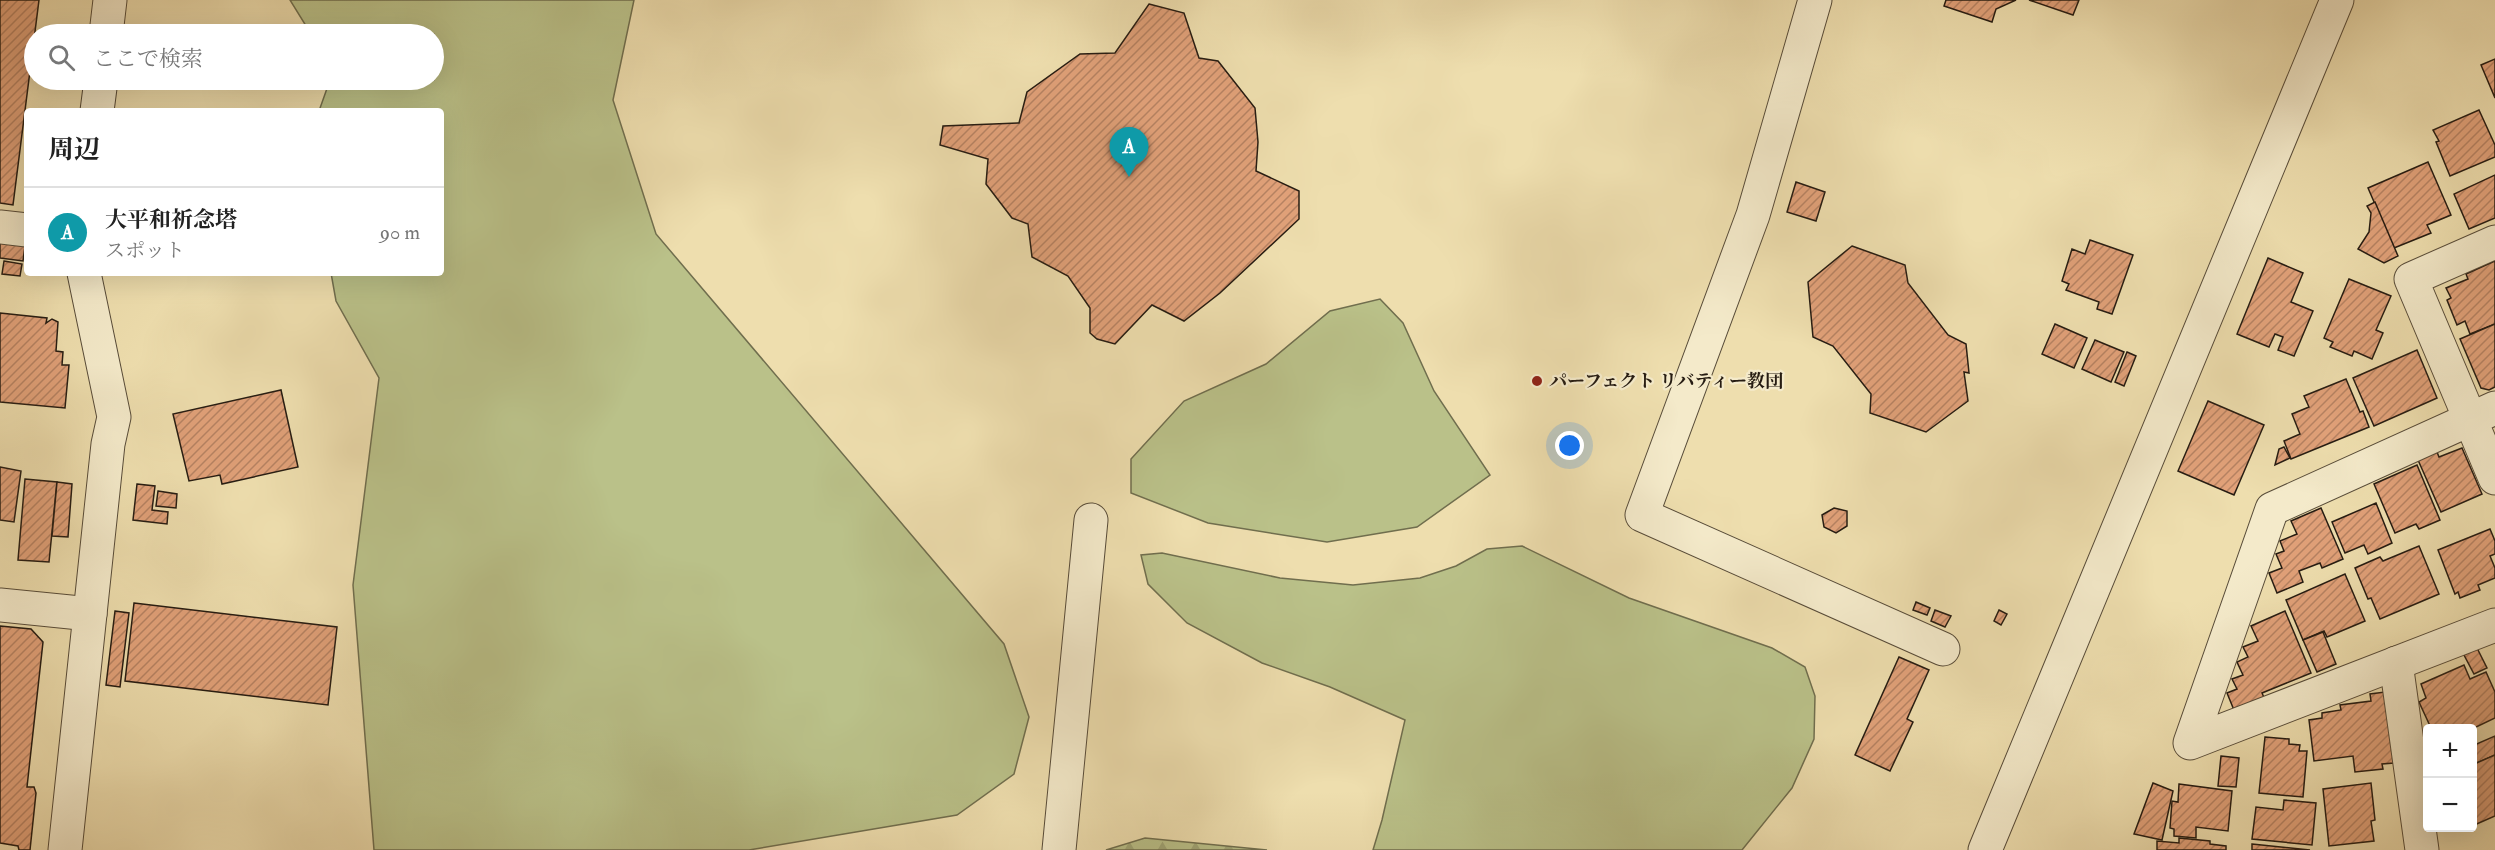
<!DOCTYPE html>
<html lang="ja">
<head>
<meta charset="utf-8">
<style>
	:root { --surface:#fff; --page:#f6f6f6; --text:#222; --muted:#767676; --line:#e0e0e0; --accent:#8f2418 }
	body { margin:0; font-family:"IM FELL Double Pica","Noto Serif JP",serif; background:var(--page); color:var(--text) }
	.controls { position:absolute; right:18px; bottom:18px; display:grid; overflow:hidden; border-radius:6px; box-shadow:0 6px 24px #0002 }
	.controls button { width:54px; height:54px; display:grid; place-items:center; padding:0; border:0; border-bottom:2px solid var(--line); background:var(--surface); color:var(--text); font:30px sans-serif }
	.you { position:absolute; left:1570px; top:446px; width:21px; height:21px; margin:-15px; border:4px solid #fff; border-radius:50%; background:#1a73e8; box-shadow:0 0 0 9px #1a73e833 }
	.badge { display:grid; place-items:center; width:39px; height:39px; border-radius:50%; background:var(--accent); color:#fff; font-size:20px; font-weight:700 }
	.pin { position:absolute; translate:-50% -50px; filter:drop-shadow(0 2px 3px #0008) }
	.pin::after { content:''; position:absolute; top:32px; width:21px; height:18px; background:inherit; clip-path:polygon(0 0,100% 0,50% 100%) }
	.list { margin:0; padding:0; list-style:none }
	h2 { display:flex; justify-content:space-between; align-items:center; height:78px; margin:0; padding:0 24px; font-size:26px }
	h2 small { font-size:20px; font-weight:400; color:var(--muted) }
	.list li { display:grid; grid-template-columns:39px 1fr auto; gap:18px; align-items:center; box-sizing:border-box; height:90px; padding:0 24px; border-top:2px solid var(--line) }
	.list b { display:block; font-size:22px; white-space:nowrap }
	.list p { margin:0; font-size:20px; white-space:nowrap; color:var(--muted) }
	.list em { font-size:20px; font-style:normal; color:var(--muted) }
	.icon { flex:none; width:33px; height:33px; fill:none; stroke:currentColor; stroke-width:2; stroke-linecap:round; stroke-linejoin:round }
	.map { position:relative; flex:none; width:2495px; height:850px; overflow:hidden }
	.search { position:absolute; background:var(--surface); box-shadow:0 6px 24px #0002; left:24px; top:24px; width:420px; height:66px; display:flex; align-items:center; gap:15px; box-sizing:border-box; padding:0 21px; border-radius:33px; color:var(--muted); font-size:22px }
	.panel { position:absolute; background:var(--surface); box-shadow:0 6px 24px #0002; left:24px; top:108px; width:420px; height:168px; border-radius:6px }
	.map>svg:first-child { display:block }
	.grass { fill:#bac189; stroke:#706e4e; stroke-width:1.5 }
	.forest { fill:url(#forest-firs); stroke:#706e4e; stroke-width:1.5 }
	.building { fill:url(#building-hatch); stroke:#261c12; stroke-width:1.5 }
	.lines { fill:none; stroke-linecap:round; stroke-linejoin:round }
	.minor-casing { stroke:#584c39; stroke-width:35 }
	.minor { stroke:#f4eaca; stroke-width:33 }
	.poi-dot { fill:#8f2418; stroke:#f4eaca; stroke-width:2 }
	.labels { text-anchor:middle; stroke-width:4.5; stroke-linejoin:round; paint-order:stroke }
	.poi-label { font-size:18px; font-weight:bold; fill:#261c12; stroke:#f4eaca; text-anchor:start }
</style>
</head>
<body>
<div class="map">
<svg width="2495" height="850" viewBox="0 0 2495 850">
	<defs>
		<pattern id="forest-firs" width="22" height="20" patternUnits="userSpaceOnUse" patternTransform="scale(1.5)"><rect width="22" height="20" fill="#bac189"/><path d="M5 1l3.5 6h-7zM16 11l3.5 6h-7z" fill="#a0a575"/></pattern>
		<pattern id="building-hatch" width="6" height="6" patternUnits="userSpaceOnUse" patternTransform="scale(1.5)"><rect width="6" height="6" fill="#e1a179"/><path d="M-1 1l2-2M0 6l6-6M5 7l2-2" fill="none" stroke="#b68262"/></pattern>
	</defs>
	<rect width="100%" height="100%" fill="#eedeae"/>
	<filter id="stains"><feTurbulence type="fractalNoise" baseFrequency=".00333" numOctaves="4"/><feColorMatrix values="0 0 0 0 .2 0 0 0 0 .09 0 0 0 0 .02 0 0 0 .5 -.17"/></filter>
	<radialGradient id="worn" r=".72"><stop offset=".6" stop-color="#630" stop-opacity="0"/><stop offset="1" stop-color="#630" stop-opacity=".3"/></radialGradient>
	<g class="grass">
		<polygon points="290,0 634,0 613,100 656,234 1004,644 1029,717 1014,774 957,815 749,850 374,850 353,585 379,378 336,301 331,273 441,273 441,111 319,111 330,80 434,80 434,34 311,34"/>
		<polygon points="1380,299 1403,323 1434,391 1490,475 1417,527 1327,542 1208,523 1131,493 1131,459 1184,401 1266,364 1330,311"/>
		<polygon points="1522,546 1629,598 1772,648 1805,667 1815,696 1814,739 1792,788 1742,850 1373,850 1382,820 1405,720 1330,687 1262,663 1187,623 1148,584 1141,555 1162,553 1280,578 1353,585 1420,578 1456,566 1487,549"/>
	</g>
	<polygon class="forest" points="1145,838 1267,850 1106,850"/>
	<g class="building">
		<polygon points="0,0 39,0 13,205 0,203"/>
		<polygon points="1946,0 2016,0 1996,9 1992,22 1944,6"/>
		<polygon points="2029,0 2079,0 2073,15"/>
		<polygon points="1149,4 1184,13 1199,58 1218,61 1255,108 1258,142 1256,171 1299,191 1299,219 1220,293 1184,321 1152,305 1115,344 1097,339 1090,333 1090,308 1068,276 1032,257 1028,224 1012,218 986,184 988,159 940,145 943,126 1019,123 1027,92 1080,54 1115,53"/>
		<polygon points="2495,59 2495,98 2481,65"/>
		<polygon points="2479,110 2495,145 2495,157 2450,176 2436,142 2439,141 2433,130"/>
		<polygon points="2428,162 2451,215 2427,225 2431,233 2394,248 2368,188"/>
		<polygon points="2495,175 2495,218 2469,229 2454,194"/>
		<polygon points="1796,182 1825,192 1816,221 1787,212"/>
		<polygon points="2375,202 2398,256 2384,263 2358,249 2369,232 2371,213 2367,206"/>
		<polygon points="2090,240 2133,255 2112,314 2097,309 2099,302 2066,290 2069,284 2062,281 2072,249 2085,254"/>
		<polygon points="0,243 25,246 23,261 0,258"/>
		<polygon points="1852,246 1905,265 1908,283 1948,335 1966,344 1969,373 1964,372 1968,401 1926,432 1870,413 1871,394 1833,346 1813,337 1808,282"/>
		<polygon points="2268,258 2303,273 2291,302 2313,311 2294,356 2278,350 2283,337 2275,334 2269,347 2237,334"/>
		<polygon points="4,261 22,264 20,276 2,274"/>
		<polygon points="2495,261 2495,324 2470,334 2465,321 2457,325 2447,300 2451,298 2446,288 2468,279 2466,274"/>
		<polygon points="2349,279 2391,296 2376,330 2383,333 2372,359 2354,351 2352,356 2330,347 2333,342 2324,338"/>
		<polygon points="0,313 47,318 46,323 52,319 58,322 56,351 63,352 62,365 69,365 65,408 0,402"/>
		<polygon points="2055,324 2087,338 2074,368 2042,354"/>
		<polygon points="2495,324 2495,387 2489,390 2481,388 2460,339"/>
		<polygon points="2095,340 2124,352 2111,382 2082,369"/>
		<polygon points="2417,350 2437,398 2374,426 2353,378"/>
		<polygon points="2127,352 2136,356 2124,386 2115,382"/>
		<polygon points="2346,379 2360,412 2363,411 2369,427 2291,459 2284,441 2300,434 2292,414 2309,407 2304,396"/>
		<polygon points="281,390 298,467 222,484 220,475 189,481 173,414"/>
		<polygon points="2208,401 2264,425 2234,495 2178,471"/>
		<polygon points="2284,447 2290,458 2275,465 2279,449"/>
		<polygon points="2462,448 2482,494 2441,512 2418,460 2437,452 2439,457"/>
		<polygon points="2417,465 2440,520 2419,529 2416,524 2395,533 2374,484"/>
		<polygon points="0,467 21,471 14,522 0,520"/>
		<polygon points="25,479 57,482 49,562 18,560"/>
		<polygon points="57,482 72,484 68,537 52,536"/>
		<polygon points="137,484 155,486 152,510 168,512 167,524 133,520"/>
		<polygon points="158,491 177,494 176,508 156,506"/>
		<polygon points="2376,503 2392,543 2368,554 2364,545 2345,553 2332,522"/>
		<polygon points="1834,508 1847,511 1847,526 1836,533 1824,527 1822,515"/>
		<polygon points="2321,508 2343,559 2322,568 2320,563 2299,571 2303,582 2277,593 2269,573 2282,568 2276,554 2284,551 2280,541 2297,534 2291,521"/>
		<polygon points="2490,529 2495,541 2495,554 2490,556 2495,568 2495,578 2478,585 2480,590 2460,598 2458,592 2455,594 2438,550"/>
		<polygon points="2419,546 2439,594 2380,619 2371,598 2368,599 2355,568 2380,557 2383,561"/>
		<polygon points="2345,574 2365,621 2327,637 2324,631 2303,640 2286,600"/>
		<polygon points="1916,602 1930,608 1927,615 1913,610"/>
		<polygon points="134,603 337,627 328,705 125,681"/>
		<polygon points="1935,610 1951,616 1945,627 1931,621"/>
		<polygon points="1999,610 2007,614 2001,625 1994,621"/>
		<polygon points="115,611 129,613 120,687 106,685"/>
		<polygon points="2285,611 2311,673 2262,693 2266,702 2236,715 2227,693 2237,689 2232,679 2243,675 2237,662 2248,657 2243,647 2258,641 2251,626"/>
		<polygon points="0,626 31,629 43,642 27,787 34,787 36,793 30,850 19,850 18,846 0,843"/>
		<polygon points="2323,632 2336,664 2317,672 2303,640"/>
		<polygon points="2477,648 2487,668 2474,674 2464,655"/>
		<polygon points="1899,657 1929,670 1907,719 1913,722 1890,771 1855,755"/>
		<polygon points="2464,665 2470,679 2486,672 2495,692 2495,718 2472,729 2431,728 2419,702 2426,698 2421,684"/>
		<polygon points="2385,692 2394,763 2382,764 2383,769 2355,772 2353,756 2314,761 2309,720 2322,718 2322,713 2341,710 2340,705 2371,701 2370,694"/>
		<polygon points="2495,736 2495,755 2472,765 2472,746"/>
		<polygon points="2265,737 2289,739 2289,744 2300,745 2299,751 2307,751 2303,797 2259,793"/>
		<polygon points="2495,755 2495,816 2472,826 2472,765"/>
		<polygon points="2221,756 2239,758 2236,787 2218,786"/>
		<polygon points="2153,783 2173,791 2162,840 2134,834"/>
		<polygon points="2371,783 2375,820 2371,821 2374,841 2329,846 2323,789"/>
		<polygon points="2179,784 2232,791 2228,831 2196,827 2196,838 2174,836 2174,829 2170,828 2172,801 2178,802"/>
		<polygon points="2284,800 2316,803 2312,845 2252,839 2256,807 2283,810"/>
		<polygon points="2179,838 2210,841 2210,844 2226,846 2226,850 2157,850 2157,841 2179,843"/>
		<polygon points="2252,844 2310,850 2252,850"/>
	</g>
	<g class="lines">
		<g class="minor-casing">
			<g id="minor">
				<polyline points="1815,0 1753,215 1642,515 1943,649"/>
				<polyline points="106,34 110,0"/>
				<polyline points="97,111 101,80"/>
				<polyline points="0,227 27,230"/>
				<polyline points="2495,242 2411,279 2495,478"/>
				<polyline points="2495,408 2272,509 2190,743 2495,625"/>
				<polyline points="0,605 90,614"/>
				<polyline points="2396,663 2422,850"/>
				<polyline points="65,850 108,444 114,417 84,273"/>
				<polyline points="1059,850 1091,520"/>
				<polyline points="1985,850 2337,0"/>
			</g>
		</g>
		<use href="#minor" class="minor"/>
	</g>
	<circle class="poi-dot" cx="1537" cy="381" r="6"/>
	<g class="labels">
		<g class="poi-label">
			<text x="1549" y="387">パーフェクト リバティー教団</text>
		</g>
	</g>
	<rect width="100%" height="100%" filter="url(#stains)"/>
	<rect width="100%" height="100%" fill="url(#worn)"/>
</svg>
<div class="controls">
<button>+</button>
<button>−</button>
</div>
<div class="you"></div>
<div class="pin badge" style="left:1129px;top:177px;background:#0f9aa8">A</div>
<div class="search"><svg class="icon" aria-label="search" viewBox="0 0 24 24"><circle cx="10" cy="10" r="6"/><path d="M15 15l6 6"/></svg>ここで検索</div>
<section class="panel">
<h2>周辺<small></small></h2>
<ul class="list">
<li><span class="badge" style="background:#0f9aa8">A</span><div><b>大平和祈念塔</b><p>スポット</p></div><em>90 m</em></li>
</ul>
</section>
</div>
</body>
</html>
